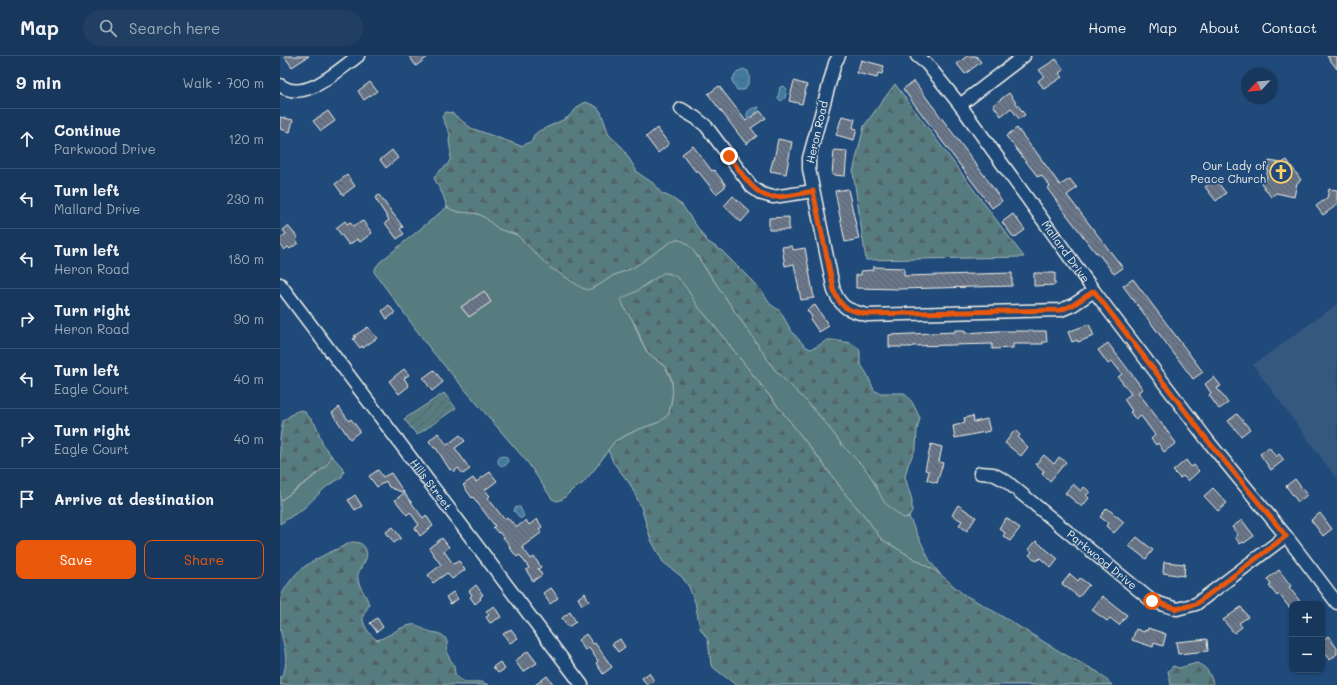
<!DOCTYPE html>
<html lang="en">
<head>
<meta charset="utf-8">
<style>
	:root { --surface:#17385c; --page:#203f62; --text:#f1f3f6; --muted:#9eacbb; --line:#365272; --accent:#ea580c }
	body { margin:0; font-family:Mali,sans-serif; background:var(--page); color:var(--text) }
	.controls { position:absolute; right:12px; bottom:12px; display:grid; overflow:hidden; border-radius:8px; box-shadow:0 1px 3px #0004 }
	.controls button { width:36px; height:36px; display:grid; place-items:center; padding:0; border:0; border-bottom:1px solid var(--line); background:var(--surface); color:var(--text); font:20px sans-serif }
	.compass { position:absolute; left:961px; top:12px; width:36px; height:36px; border-radius:50%; background:var(--surface); box-shadow:0 1px 3px #0004; rotate:244deg }
	.stop { position:absolute; width:12px; height:12px; margin:-9px; border:3px solid #ea580c; border-radius:50%; background:#fff }
	.stop.end { background:#ea580c; border-color:#fff; box-shadow:0 1px 4px #0008 }
	.list { margin:0; padding:0; list-style:none }
	h2 { display:flex; justify-content:space-between; align-items:center; height:52px; margin:0; padding:0 16px; font-size:17px }
	h2 small { font-size:13px; font-weight:400; color:var(--muted) }
	.list li { display:grid; grid-template-columns:26px 1fr auto; gap:12px; align-items:center; box-sizing:border-box; height:60px; padding:0 16px; border-top:1px solid var(--line) }
	.list b { display:block; font-size:15px; white-space:nowrap }
	.list p { margin:0; font-size:13px; white-space:nowrap; color:var(--muted) }
	.list em { font-size:13px; font-style:normal; color:var(--muted) }
	.actions { display:flex; gap:8px; padding:12px 16px }
	.actions a { flex:1; padding:9px 0; border:1px solid var(--accent); border-radius:8px; text-align:center; font-size:14px; color:var(--accent) }
	.actions .main { background:var(--accent); color:#fff }
	.icon { flex:none; width:22px; height:22px; fill:none; stroke:currentColor; stroke-width:2; stroke-linecap:round; stroke-linejoin:round }
	.map { position:relative; flex:none; width:1057px; height:629px; overflow:hidden }
	header { display:flex; align-items:center; gap:24px; box-sizing:border-box; height:56px; padding:0 20px; background:var(--surface); border-bottom:1px solid var(--line) }
	header strong { font-size:19px }
	nav { display:flex; gap:22px; margin-inline-start:auto; font-size:14px }
	.search { width:280px; height:36px; background:var(--page); display:flex; align-items:center; gap:10px; box-sizing:border-box; padding:0 14px; border-radius:22px; color:var(--muted); font-size:15px }
	main { display:flex }
	aside { flex:1; background:var(--surface) }
	.map>svg:first-child { display:block }
	.built { fill:#36587f }
	.grass { fill:#577b80; stroke:#a6b6b4 }
	.forest { fill:url(#forest-firs); stroke:#a6b6b4 }
	.garden { fill:url(#garden-furrows); stroke:#a6b6b4 }
	.water { fill:url(#water-ripples); stroke:#8aaabc }
	.building { fill:url(#building-back-hatch); stroke:#f4f1e8 }
	.lines { fill:none; stroke-linecap:round; stroke-linejoin:round }
	.minor-casing { stroke:#f4f1e8; stroke-width:15 }
	.minor { stroke:#1f4a7a; stroke-width:12 }
	.route { stroke:#ea580c; stroke-width:5 }
	.labels { text-anchor:middle; stroke-width:3.5; stroke-linejoin:round; paint-order:stroke }
	.street-label { font-size:11px; fill:#f4f1e8; stroke:#1f4a7a }
	.poi-label { font-size:11px; fill:#f4f1e8; stroke:#1f4a7a; text-anchor:end }
</style>
</head>
<body>
<header>
<strong>Map</strong>
<div class="search"><svg class="icon" aria-label="search" viewBox="0 0 24 24"><circle cx="10" cy="10" r="6"/><path d="M15 15l6 6"/></svg>Search here</div>
<nav><a>Home</a><a>Map</a><a>About</a><a>Contact</a></nav>
</header>
<main>
<aside>
<h2>9 min<small>Walk · 700 m</small></h2>
<ul class="list">
<li><svg class="icon" aria-label="ahead" viewBox="0 0 24 24"><path d="M12 20V5M6 11l6-6 6 6"/></svg><div><b>Continue</b><p>Parkwood Drive</p></div><em>120 m</em></li>
<li><svg class="icon" aria-label="left" viewBox="0 0 24 24"><path d="M17 20v-9H6M10 6l-5 5 5 5"/></svg><div><b>Turn left</b><p>Mallard Drive</p></div><em>230 m</em></li>
<li><svg class="icon" aria-label="left" viewBox="0 0 24 24"><path d="M17 20v-9H6M10 6l-5 5 5 5"/></svg><div><b>Turn left</b><p>Heron Road</p></div><em>180 m</em></li>
<li><svg class="icon" aria-label="right" viewBox="0 0 24 24"><path d="M7 20v-9h11M14 6l5 5-5 5"/></svg><div><b>Turn right</b><p>Heron Road</p></div><em>90 m</em></li>
<li><svg class="icon" aria-label="left" viewBox="0 0 24 24"><path d="M17 20v-9H6M10 6l-5 5 5 5"/></svg><div><b>Turn left</b><p>Eagle Court</p></div><em>40 m</em></li>
<li><svg class="icon" aria-label="right" viewBox="0 0 24 24"><path d="M7 20v-9h11M14 6l5 5-5 5"/></svg><div><b>Turn right</b><p>Eagle Court</p></div><em>40 m</em></li>
<li><svg class="icon" aria-label="arrive" viewBox="0 0 24 24"><path d="M6 21V4h12l-3 4 3 4H6"/></svg><div><b>Arrive at destination</b></div></li>
</ul>
<div class="actions"><a class="main">Save</a><a>Share</a></div>
</aside>
<div class="map">
<svg width="1057" height="629" viewBox="0 0 1057 629">
	<defs>
		<pattern id="forest-firs" width="22" height="20" patternUnits="userSpaceOnUse"><rect width="22" height="20" fill="#577b80"/><path d="M5 1l3.5 6h-7zM16 11l3.5 6h-7z" fill="#516466"/></pattern>
		<pattern id="garden-furrows" width="10" height="10" patternUnits="userSpaceOnUse"><rect width="10" height="10" fill="#577b80"/><path d="M-1 1l2-2M0 10L10 0M9 11l2-2" fill="none" stroke="#516466"/></pattern>
		<pattern id="water-ripples" width="26" height="14" patternUnits="userSpaceOnUse"><rect width="26" height="14" fill="#437a9e"/><path d="M2 4q2-2 4 0t4 0M15 11q2-2 4 0t4 0" fill="none" stroke="#466476"/></pattern>
		<pattern id="building-back-hatch" width="6" height="6" patternUnits="userSpaceOnUse"><rect width="6" height="6" fill="#6b778a"/><path d="M-1 5l2 2M0 0l6 6M5-1l2 2" fill="none" stroke="#5c626b"/></pattern>
	</defs>
	<rect width="100%" height="100%" fill="#1f4a7a"/>
	<filter id="ink" filterUnits="userSpaceOnUse"><feTurbulence type="fractalNoise" baseFrequency=".025" numOctaves="2"/><feDisplacementMap in="SourceGraphic" scale="8" xChannelSelector="R" yChannelSelector="G"/><feConvolveMatrix kernelMatrix="1 2 1 2 8 2 1 2 1" color-interpolation-filters="sRGB"/></filter>
	<g filter="url(#ink)">
		<polygon class="built" points="1057,248 1057,423 973,309"/>
		<g class="grass">
			<path d="M167,151C179,159 187,155 198,158C207,161 212,169 219,173C225,176 231,176 237,179L270,212L319,229L334,219L352,212L392,185C402,181 406,187 413,194L495,314L531,350L548,370L563,390L585,412L623,462L629,461L650,505L660,518L601,483L587,463L566,439L541,405L428,262C424,257 419,253 416,247C407,235 403,226 389,217L367,227L343,249L352,263L361,285L367,296L386,312L391,323L393,335L389,358L380,366L357,374L335,385L315,413L302,428L292,434L283,443L277,445L272,443L248,407L151,294L94,216L96,211L100,206Z"/>
			<path d="M51,399L62,411L64,416L61,422L46,431L24,452L0,468V445C13,435 49,414 51,399Z"/>
		</g>
		<g class="forest">
			<polygon points="615,28 744,201 586,204 573,116 584,70"/>
			<path d="M306,46L317,51L321,56L329,79L342,91L358,117L373,127L381,137L392,142L402,149L427,185L442,195L480,233L490,248L500,255L512,276L524,289L530,293L536,291L547,284H552L571,287L576,290L580,295V307L587,318L594,334L599,337H624L632,346L640,362L637,374L636,392L628,409L625,421L632,444V456L629,461L623,462L604,446L592,423L585,412L563,390L548,370L531,350L495,314L413,194C406,187 402,181 392,185L353,212L334,219L319,229L308,234L302,232L276,215L270,212L237,179C231,176 225,176 219,173C212,169 207,161 198,158C187,155 179,159 167,151L163,139L154,122L157,117L167,109L170,104L171,97L169,85L170,78L162,61L166,56L172,57L191,72L241,90L252,85L254,79L259,75L287,62L300,49Z"/>
			<path d="M383,217C400,216 408,236 416,247C419,253 424,257 428,262L541,405L566,439L587,463L601,483L660,518L683,538L705,550L784,598L818,616L832,629H456L435,613L431,609L428,584L420,572L415,546L409,531L402,521L383,506L371,484L361,451L350,428L333,406L328,394L335,385L357,374L380,366L389,358C392,343 397,325 385,311C380,305 371,301 367,295C362,288 360,280 357,272C352,262 344,254 341,243L357,235Z"/>
			<polygon points="21,354 24,355 36,369 43,389 51,399 48,407 44,412 0,445 0,382 3,365 15,356"/>
			<path d="M72,486C78,486 82,487 85,492C92,505 76,511 78,523C79,532 87,539 89,549C88,552 84,556 83,560C82,569 90,579 97,584C109,581 118,571 131,569C138,567 141,573 148,575C152,577 158,576 162,579C170,584 166,591 168,599C169,603 173,606 174,610C175,614 174,617 177,621C185,629 192,625 200,626C203,626 206,628 209,629H0V622C12,608 2,586 0,571C0,564 0,551 0,544C2,535 12,522 18,516C33,502 54,495 72,486Z"/>
			<path d="M917,607C928,611 930,619 934,629H891L888,615L893,610L899,612Z"/>
		</g>
		<polygon class="garden" points="164,337 176,352 137,379 124,363"/>
		<g class="water">
			<path d="M463,13L468,15C471,23 469,28 464,34H457L452,25L455,18Z"/>
			<polygon points="504,30 507,33 505,42 501,45 498,42 500,31"/>
			<path d="M479,51C477,58 473,60 467,62C466,54 471,52 479,51Z"/>
			<circle cx="223" cy="405" r="5"/>
			<polygon points="237,451 240,451 244,460 241,463 234,455 235,452"/>
		</g>
		<g class="building">
			<polygon points="4,0 29,0 12,11"/>
			<polygon points="129,0 149,0 136,10"/>
			<polygon points="687,0 696,0 701,6 685,18 677,8"/>
			<polygon points="1047,0 1057,0 1057,13"/>
			<polygon points="776,3 784,14 779,17 782,21 764,33 758,25 764,20 759,14"/>
			<polygon points="581,4 604,10 602,18 598,17 597,22 577,17"/>
			<polygon points="514,25 527,29 522,48 509,45"/>
			<polygon points="634,25 704,119 722,145 712,152 623,33"/>
			<polygon points="90,26 97,35 84,44 78,35"/>
			<polygon points="439,30 466,65 480,55 486,62 471,72 477,80 466,88 428,38"/>
			<polygon points="729,37 745,59 739,63 731,52 721,60 713,49"/>
			<polygon points="48,55 55,65 41,75 33,65"/>
			<polygon points="562,60 575,63 573,72 577,73 574,84 556,79"/>
			<polygon points="0,61 13,64 10,76 0,73"/>
			<polygon points="377,72 389,88 378,97 366,81"/>
			<polygon points="737,72 753,93 754,93 780,129 790,123 797,132 787,139 843,212 834,218 817,196 816,197 783,154 767,132 770,130 761,119 758,121 726,80"/>
			<polygon points="498,83 512,86 506,118 490,115 493,104 494,104"/>
			<polygon points="413,90 432,115 434,114 445,128 445,131 436,138 417,114 416,116 402,98"/>
			<polygon points="112,94 118,102 106,112 100,104"/>
			<polygon points="554,94 567,95 565,120 552,119"/>
			<polygon points="1007,104 1021,124 1017,127 1014,141 996,137 991,141 981,127 986,124 989,105 1002,107"/>
			<polygon points="67,119 75,130 63,139 55,128"/>
			<polygon points="935,123 946,137 936,145 925,131"/>
			<polygon points="568,133 579,183 565,186 555,135"/>
			<polygon points="1049,133 1057,134 1057,149 1043,159 1036,150 1047,142"/>
			<polygon points="99,139 123,171 120,173 124,178 117,183 105,167 109,164 95,142"/>
			<polygon points="453,140 470,156 461,166 444,150"/>
			<polygon points="733,158 745,174 734,182 722,166"/>
			<polygon points="509,161 509,174 489,174 489,162"/>
			<polygon points="65,165 67,168 70,166 73,170 83,165 92,177 80,186 77,183 69,189 56,172"/>
			<polygon points="8,170 18,182 16,184 18,187 10,193 8,191 4,194 0,188 0,182 6,178 3,174"/>
			<polygon points="512,190 513,194 525,192 534,242 521,244 514,208 505,210 502,191"/>
			<polygon points="593,211 624,212 624,220 732,217 732,230 619,233 576,232 576,219 581,219 581,215 593,214"/>
			<polygon points="754,217 775,217 775,229 754,230"/>
			<polygon points="853,223 923,316 913,323 843,230"/>
			<polygon points="204,235 211,246 189,261 181,251"/>
			<polygon points="109,249 115,257 107,263 102,255"/>
			<polygon points="535,249 549,270 539,276 530,263 532,261 527,254"/>
			<polygon points="809,268 814,280 798,286 797,284 792,286 788,276"/>
			<polygon points="88,271 97,282 83,292 82,290 80,292 73,283 76,281 74,280"/>
			<polygon points="675,274 685,274 685,277 718,275 766,275 767,286 763,286 763,288 733,288 733,292 712,293 712,288 632,290 632,291 609,291 609,279 675,276"/>
			<polygon points="828,287 863,333 858,336 896,387 884,396 878,387 876,389 871,383 875,379 861,360 856,364 850,356 852,355 844,343 851,338 838,321 842,318 832,305 828,308 818,294"/>
			<polygon points="124,313 129,319 124,322 129,330 119,338 109,325"/>
			<polygon points="154,314 163,326 152,335 143,322"/>
			<polygon points="934,321 941,330 937,332 948,347 939,353 929,339 931,337 925,328"/>
			<polygon points="59,351 69,365 71,363 80,375 70,383 52,357"/>
			<polygon points="957,358 970,373 961,380 948,365"/>
			<polygon points="693,360 694,366 707,363 710,375 675,382 673,370 685,367 684,362"/>
			<polygon points="735,374 740,379 738,382 748,391 741,400 725,387"/>
			<polygon points="158,377 167,389 180,379 185,385 175,392 190,413 183,418 178,412 174,416 172,413 170,414 156,392 154,392 149,385"/>
			<polygon points="651,388 662,391 659,406 663,407 657,427 647,424 649,415 645,414"/>
			<polygon points="989,391 996,401 999,398 1004,404 991,414 980,398"/>
			<polygon points="764,399 774,408 779,401 786,406 770,425 762,418 764,415 756,408"/>
			<polygon points="906,404 911,411 914,409 919,415 908,425 903,420 900,422 893,415"/>
			<polygon points="98,414 103,421 111,417 125,438 143,462 146,459 153,470 140,480 135,472 139,469 130,456 127,459 115,444 124,437 109,431 106,425 97,431 89,420"/>
			<polygon points="210,416 217,425 205,434 210,440 208,442 224,463 227,461 232,467 233,466 237,471 246,464 249,469 257,463 262,471 259,473 261,477 242,491 251,503 254,501 261,511 258,513 262,519 253,525 246,514 249,512 240,499 237,501 229,491 230,490 219,476 218,477 213,471 215,470 193,441 192,442 183,429 193,422 196,426"/>
			<polygon points="1015,423 1027,439 1018,446 1006,430"/>
			<polygon points="793,428 801,435 804,431 810,436 806,439 809,442 802,451 785,437"/>
			<polygon points="933,432 947,447 938,455 924,440"/>
			<polygon points="75,439 82,450 75,454 68,444"/>
			<polygon points="678,449 696,461 687,475 679,469 682,465 672,459"/>
			<polygon points="827,452 844,466 834,477 826,470 828,467 820,461"/>
			<polygon points="1040,457 1052,473 1043,480 1031,464"/>
			<polygon points="726,462 740,472 730,485 723,480 725,477 719,472"/>
			<polygon points="962,464 974,480 964,487 963,486 960,488 955,481 958,479 952,471"/>
			<polygon points="113,471 121,482 114,487 106,476"/>
			<polygon points="857,481 873,494 866,503 849,490"/>
			<polygon points="162,482 169,491 164,495 173,508 179,505 185,514 172,523 167,517 153,527 148,519 161,509 149,492"/>
			<polygon points="756,485 778,503 771,512 760,502 757,505 749,499 752,496 749,493"/>
			<polygon points="884,506 905,508 904,520 883,517"/>
			<polygon points="999,514 1011,530 1009,531 1022,548 1012,548 1012,555 999,538 997,540 989,530 991,529 987,523"/>
			<polygon points="790,518 798,525 800,522 809,529 799,541 782,528"/>
			<polygon points="196,529 203,539 200,541 201,543 195,548 190,541 192,539 189,535"/>
			<polygon points="270,532 272,533 278,542 270,548 263,537"/>
			<polygon points="173,536 178,543 170,548 166,541"/>
			<polygon points="305,537 309,545 302,549 298,542"/>
			<polygon points="822,540 847,559 839,569 830,562 827,565 812,554"/>
			<polygon points="214,550 221,561 210,567 206,561 209,559 206,555"/>
			<polygon points="961,551 968,561 959,567 962,571 954,577 943,564"/>
			<polygon points="290,556 296,566 288,571 282,562"/>
			<polygon points="97,562 103,571 97,576 90,567"/>
			<polygon points="868,572 886,578 883,590 874,587 873,591 852,584 856,573 864,576 865,574 867,575"/>
			<polygon points="231,573 238,582 230,587 223,578"/>
			<polygon points="306,578 313,588 315,587 332,611 323,618 316,607 318,605 309,592 305,594 298,584"/>
			<polygon points="1048,580 1057,592 1057,598 1050,604 1042,592 1042,585"/>
			<polygon points="340,583 345,591 338,596 332,588"/>
			<polygon points="927,583 928,595 898,598 896,586"/>
			<polygon points="248,595 257,607 243,616 235,605"/>
			<polygon points="220,606 225,613 218,617 213,611"/>
			<polygon points="369,617 374,625 367,629 362,622"/>
			<polygon points="267,620 274,629 255,629"/>
		</g>
		<g class="lines">
			<g class="minor-casing">
				<g id="minor">
					<path d="M559,0L555,7L529,102V113L554,235C562,253 568,254 587,259L781,254L793,249L814,235"/>
					<path id="s1" d="M637,0L647,8L680,49L814,235L928,385L1006,480L1057,547"/>
					<path d="M0,29C24,48 58,14 78,0"/>
					<polyline points="680,49 744,0"/>
					<polyline points="401,53 416,62 426,70 472,131 482,138 493,141 533,135"/>
					<path id="s2" d="M0,228L302,629"/>
					<path id="s3" d="M700,417L713,418L726,425L872,545L897,553L916,548L1006,480"/>
				</g>
			</g>
			<use href="#minor" class="minor"/>
		</g>
	</g>
	<g class="lines" filter="url(#ink)">
		<path class="route" d="M449,100C459,113 475,142 493,141C506,141 520,138 533,135L554,235C562,254 568,254 587,258L781,254L793,249L814,235L928,385L1006,480L916,548L897,553L872,545"/>
	</g>
	<defs>
		<g id="church-ring" transform="scale(1.15)"><circle r="9.5" fill="#1f4a7a" stroke="#ffd166" stroke-width="1.5"/><path d="M-1.2-6h2.4v3.5h3.3v2.4h-3.3V6h-2.4V-.1h-3.3v-2.4h3.3Z" fill="#ffd166"/></g>
	</defs>
	<g fill-rule="evenodd">
		<use href="#church-ring" x="1001" y="116"/>
	</g>
	<g class="labels">
		<g class="street-label">
			<text transform="translate(537 76) rotate(-77)" y="4">Heron Road</text>
			<text dy="4" stroke="none"><textPath href="#s1" startOffset="246">Mallard Drive</textPath></text>
			<text dy="4" stroke="none"><textPath href="#s2" startOffset="251">Hills Street</textPath></text>
			<text dy="4" stroke="none"><textPath href="#s3" startOffset="152">Parkwood Drive</textPath></text>
		</g>
		<g class="poi-label">
			<text x="986" y="114">Our Lady of<tspan x="986" dy="13">Peace Church</tspan></text>
		</g>
	</g>
</svg>
<div class="controls">
<button>+</button>
<button>−</button>
</div>
<svg class="compass" viewBox="-18 -18 36 36"><path d="M0-13l5 13h-10z" fill="#e53935"/><path d="M0 13l5-13h-10z" fill="#9eacbb"/></svg>
<div class="stop" style="left:872px;top:545px"></div>
<div class="stop end" style="left:449px;top:100px"></div>
</div>
</main>
</body>
</html>
